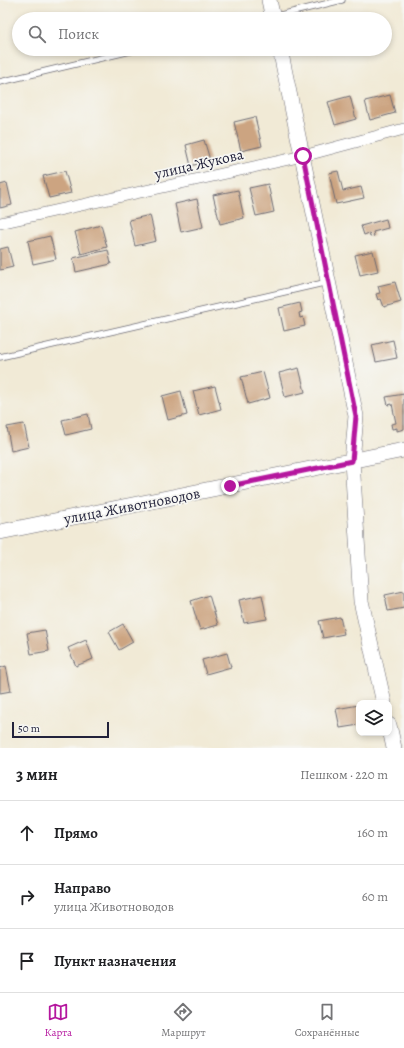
<!DOCTYPE html>
<html lang="ru">
<head>
<meta charset="utf-8">
<style>
	:root { --surface:#fff; --page:#f6f6f6; --text:#202124; --muted:#757577; --line:#e0e0e0; --accent:#b5179e }
	body { margin:0; font-family:Alegreya,serif; background:var(--page); color:var(--text) }
	.controls { position:absolute; right:12px; bottom:12px; display:grid; overflow:hidden; border-radius:8px; box-shadow:0 2px 6px #0003 }
	.controls button { width:36px; height:36px; display:grid; place-items:center; padding:0; border:0; border-bottom:1px solid var(--line); background:var(--surface); color:var(--text); font:20px sans-serif }
	.scale { position:absolute; left:12px; bottom:10px; width:97px; box-sizing:border-box; padding-left:4px; border:2px solid #22223b; border-top:0; font-size:11px; line-height:14px; white-space:nowrap; color:#22223b; -webkit-text-stroke:3px #f6f6f2; paint-order:stroke }
	.stop { position:absolute; width:12px; height:12px; margin:-9px; border:3px solid #b5179e; border-radius:50%; background:#fff }
	.stop.end { background:#b5179e; border-color:#fff; box-shadow:0 1px 4px #0008 }
	.list { margin:0; padding:0; list-style:none }
	h2 { display:flex; justify-content:space-between; align-items:center; height:52px; margin:0; padding:0 16px; font-size:17px }
	h2 small { font-size:13px; font-weight:400; color:var(--muted) }
	.list li { display:grid; grid-template-columns:26px 1fr auto; gap:12px; align-items:center; box-sizing:border-box; height:64px; padding:0 16px; border-top:1px solid var(--line) }
	.list b { display:block; font-size:15px; white-space:nowrap }
	.list p { margin:0; font-size:13px; white-space:nowrap; color:var(--muted) }
	.list em { font-size:13px; font-style:normal; color:var(--muted) }
	.icon { flex:none; width:22px; height:22px; fill:none; stroke:currentColor; stroke-width:2; stroke-linecap:round; stroke-linejoin:round }
	.map { position:relative; flex:none; width:404px; height:748px; overflow:hidden }
	.search { position:absolute; background:var(--surface); box-shadow:0 2px 6px #0003; left:12px; right:12px; top:12px; height:44px; display:flex; align-items:center; gap:10px; box-sizing:border-box; padding:0 14px; border-radius:22px; color:var(--muted); font-size:15px }
	.sheet { height:244px; background:var(--surface) }
	nav { display:flex; justify-content:space-around; align-items:center; box-sizing:border-box; height:56px; border-top:1px solid var(--line); background:var(--surface); font-size:11px; color:var(--muted) }
	nav a { display:grid; justify-items:center; gap:2px }
	nav .on { color:var(--accent) }
	.map>svg:first-child { display:block }
	.building { fill:#cca481 }
	.lines { fill:none; stroke-linecap:round; stroke-linejoin:round }
	.lane-casing { stroke:#6a6871; stroke-width:7 }
	.street-casing { stroke:#6a6871; stroke-width:12 }
	.secondary-casing { stroke:#6a6871; stroke-width:16 }
	.lane { stroke:#fff; stroke-width:5.5 }
	.street { stroke:#fff; stroke-width:11 }
	.secondary { stroke:#fff; stroke-width:15 }
	.route { stroke:#b5179e; stroke-width:5 }
	.labels { text-anchor:middle; stroke-width:3.5; stroke-linejoin:round; paint-order:stroke }
	.street-label { font-size:15px; fill:#22223b; stroke:#f6f6f2 }
</style>
</head>
<body>
<div class="map">
<svg width="404" height="748" viewBox="0 0 404 748">
	<rect width="100%" height="100%" fill="#f6f6f2"/>
	<filter id="ink" filterUnits="userSpaceOnUse"><feTurbulence type="fractalNoise" baseFrequency=".025" numOctaves="2"/><feDisplacementMap in="SourceGraphic" scale="8" xChannelSelector="R" yChannelSelector="G"/><feConvolveMatrix kernelMatrix="1 2 1 2 8 2 1 2 1" color-interpolation-filters="sRGB"/></filter>
	<filter id="wash" filterUnits="userSpaceOnUse"><feTurbulence type="fractalNoise" baseFrequency=".012" numOctaves="4" result="noise"/><feDisplacementMap in="SourceGraphic" scale="16" xChannelSelector="R" yChannelSelector="G"/><feGaussianBlur stdDeviation="0.9" result="paint"/><feColorMatrix in="noise" values="0 0 0 0 0 0 0 0 0 0 0 0 0 0 0 0 0 1.4 0 .05"/><feComposite in="paint" operator="in"/></filter>
	<g filter="url(#wash)">
		<rect width="100%" height="100%" fill="#f1ead6"/>
		<g id="blocks">
			<g class="building">
				<polygon points="316,49 330,49 317,53"/>
				<polygon points="390,95 395,113 370,120 365,101"/>
				<polygon points="350,96 356,119 335,125 328,102"/>
				<polygon points="255,117 262,146 241,151 234,122"/>
				<polygon points="204,140 210,160 191,166 186,145"/>
				<polygon points="65,171 71,193 49,198 43,176"/>
				<polygon points="338,171 343,191 361,187 364,198 336,204 329,173"/>
				<polygon points="7,183 12,205 0,208 0,185"/>
				<polygon points="268,184 274,212 256,216 249,188"/>
				<polygon points="238,190 244,218 220,224 213,195"/>
				<polygon points="197,199 203,227 181,232 175,204"/>
				<polygon points="150,215 156,241 135,246 129,220"/>
				<polygon points="386,219 388,228 373,232 374,236 370,237 369,233 364,235 361,226"/>
				<polygon points="101,225 107,247 81,254 75,232"/>
				<polygon points="50,236 56,259 33,264 28,241"/>
				<polygon points="8,247 13,267 0,270 0,249"/>
				<polygon points="108,250 111,264 76,272 73,258"/>
				<polygon points="373,251 378,271 360,275 355,255"/>
				<polygon points="395,282 401,302 384,307 381,299 378,300 376,294 380,293 378,286"/>
				<polygon points="300,303 302,312 299,313 300,318 303,317 305,326 284,331 279,308"/>
				<polygon points="393,340 397,358 376,362 372,345"/>
				<polygon points="299,368 305,392 285,397 279,373"/>
				<polygon points="263,372 270,398 248,404 241,377"/>
				<polygon points="215,386 221,409 199,415 193,391"/>
				<polygon points="181,391 187,415 168,420 162,396"/>
				<polygon points="404,394 404,429 397,431 397,428 392,429 391,424 396,423 392,404 388,405 386,397"/>
				<polygon points="88,414 91,429 66,435 62,420"/>
				<polygon points="24,424 29,447 11,451 7,427"/>
				<polygon points="404,591 404,608 388,611 385,595"/>
				<polygon points="209,595 218,625 200,630 191,601"/>
				<polygon points="262,595 267,619 244,623 239,600"/>
				<polygon points="340,617 344,634 323,638 319,621"/>
				<polygon points="123,624 133,642 119,650 109,632"/>
				<polygon points="45,630 49,651 31,654 27,633"/>
				<polygon points="86,640 93,659 76,666 68,648"/>
				<polygon points="227,653 231,667 206,674 202,660"/>
				<polygon points="6,666 11,691 0,693 0,668"/>
				<polygon points="359,705 359,725 340,728 336,709"/>
			</g>
		</g>
	</g>
	<g filter="url(#ink)">
		<use href="#blocks" fill-opacity="0" stroke="#6a6871" stroke-width="1"/>
		<g class="lines">
			<g class="lane-casing">
				<g id="lane">
					<polyline points="264,19 342,0"/>
					<polyline points="0,82 139,49"/>
					<polyline points="0,357 328,282"/>
				</g>
			</g>
			<g class="street-casing">
				<polyline id="street" points="0,223 303,156 404,129"/>
			</g>
			<g class="secondary-casing">
				<g id="secondary">
					<polyline points="269,0 273,19"/>
					<polyline points="280,49 356,416 352,461 361,601 384,703"/>
					<polyline points="0,532 404,450"/>
					<polyline points="389,725 394,748"/>
				</g>
			</g>
			<use href="#lane" class="lane"/>
			<use href="#street" class="street"/>
			<use href="#secondary" class="secondary"/>
		</g>
	</g>
	<g class="lines" filter="url(#ink)">
		<polyline class="route" points="230,486 352,461 356,416 303,156"/>
	</g>
	<g class="labels">
		<g class="street-label">
			<text transform="translate(199 164) rotate(-13)" y="5">улица Жукова</text>
			<text transform="translate(132 506) rotate(-11)" y="5">улица Животноводов</text>
		</g>
	</g>
</svg>
<div class="controls">
<button><svg class="icon" aria-label="layers" viewBox="0 0 24 24"><path d="M12 4l9 5-9 5-9-5zM3 14l9 5 9-5"/></svg></button>
</div>
<div class="scale">50 m</div>
<div class="stop" style="left:303px;top:156px"></div>
<div class="stop end" style="left:230px;top:486px"></div>
<div class="search"><svg class="icon" aria-label="search" viewBox="0 0 24 24"><circle cx="10" cy="10" r="6"/><path d="M15 15l6 6"/></svg>Поиск</div>
</div>
<section class="sheet">
<h2>3 мин<small>Пешком · 220 m</small></h2>
<ul class="list">
<li><svg class="icon" aria-label="ahead" viewBox="0 0 24 24"><path d="M12 20V5M6 11l6-6 6 6"/></svg><div><b>Прямо</b></div><em>160 m</em></li>
<li><svg class="icon" aria-label="right" viewBox="0 0 24 24"><path d="M7 20v-9h11M14 6l5 5-5 5"/></svg><div><b>Направо</b><p>улица Животноводов</p></div><em>60 m</em></li>
<li><svg class="icon" aria-label="arrive" viewBox="0 0 24 24"><path d="M6 21V4h12l-3 4 3 4H6"/></svg><div><b>Пункт назначения</b></div></li>
</ul>
</section>
<nav>
<a class="on"><svg class="icon" aria-label="map" viewBox="0 0 24 24"><path d="M3 6l6-2 6 2 6-2v14l-6 2-6-2-6 2zM9 4v14M15 6v14"/></svg>Карта</a>
<a><svg class="icon" aria-label="directions" viewBox="0 0 24 24"><path d="M12 3l9 9-9 9-9-9zM9 14v-3h6M13 9l2 2-2 2"/></svg>Маршрут</a>
<a><svg class="icon" aria-label="saved" viewBox="0 0 24 24"><path d="M7 4h10v16l-5-4-5 4z"/></svg>Сохранённые</a>
</nav>
</body>
</html>
